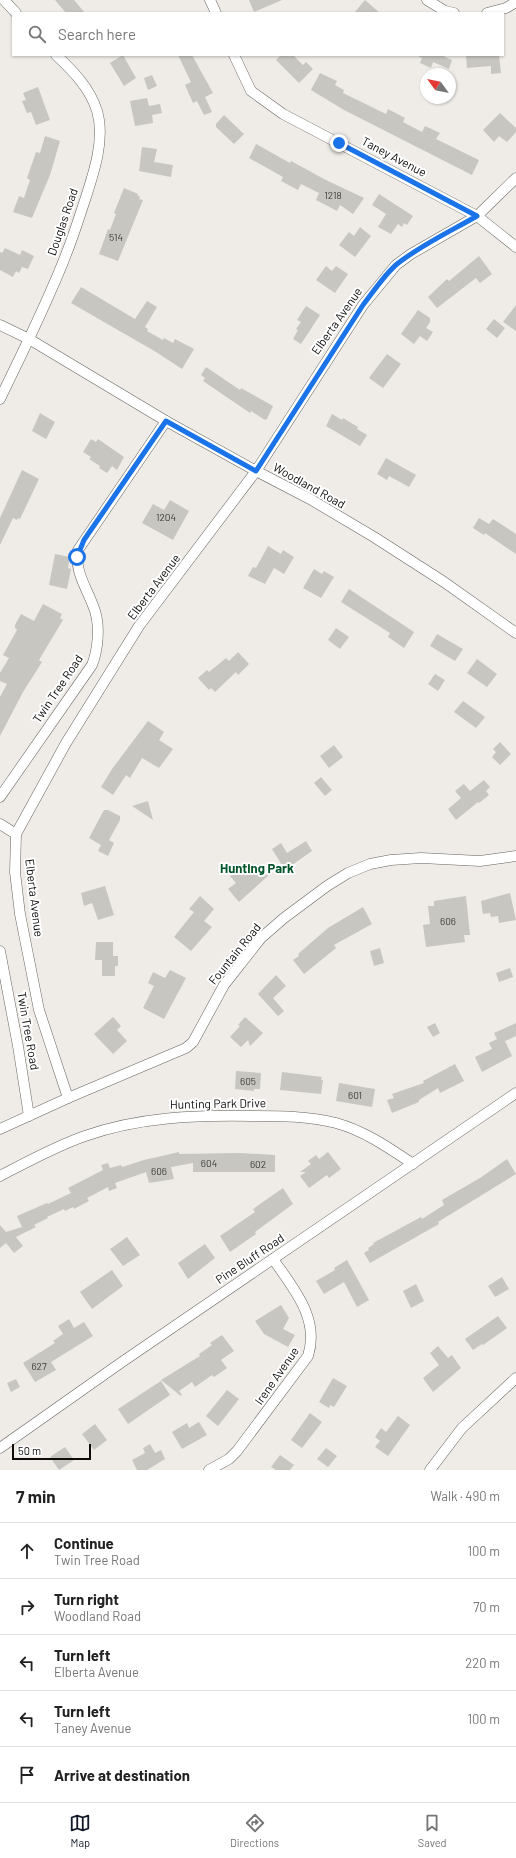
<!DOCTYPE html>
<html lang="en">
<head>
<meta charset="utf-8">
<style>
	:root { --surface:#fff; --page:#f2f2f2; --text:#222; --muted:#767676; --line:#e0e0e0; --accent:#111827 }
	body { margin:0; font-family:Barlow,sans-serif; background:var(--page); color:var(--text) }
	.compass { position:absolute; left:420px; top:68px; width:36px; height:36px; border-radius:50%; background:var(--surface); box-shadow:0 1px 3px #0004; rotate:303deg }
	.scale { position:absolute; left:12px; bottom:10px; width:79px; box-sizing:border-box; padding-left:4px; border:2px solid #0d0c0b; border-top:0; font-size:11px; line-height:14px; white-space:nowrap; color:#0d0c0b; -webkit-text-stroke:3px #fff; paint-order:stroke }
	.stop { position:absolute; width:12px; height:12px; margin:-9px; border:3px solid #1a73e8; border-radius:50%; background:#fff }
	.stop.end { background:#1a73e8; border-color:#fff; box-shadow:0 1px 4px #0008 }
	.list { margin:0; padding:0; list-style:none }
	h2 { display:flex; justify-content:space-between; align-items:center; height:52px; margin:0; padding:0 16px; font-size:17px }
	h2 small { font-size:13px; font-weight:400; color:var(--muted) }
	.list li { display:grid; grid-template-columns:26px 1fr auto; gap:12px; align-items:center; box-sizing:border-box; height:56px; padding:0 16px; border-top:1px solid var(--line) }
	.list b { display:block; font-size:15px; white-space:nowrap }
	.list p { margin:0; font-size:13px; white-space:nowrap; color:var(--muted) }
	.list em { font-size:13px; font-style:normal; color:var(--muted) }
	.icon { flex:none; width:22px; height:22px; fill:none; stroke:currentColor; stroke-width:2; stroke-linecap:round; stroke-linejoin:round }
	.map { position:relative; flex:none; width:516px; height:1470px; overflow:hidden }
	.search { position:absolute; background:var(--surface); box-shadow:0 1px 3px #0004; left:12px; right:12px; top:12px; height:44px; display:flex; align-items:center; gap:10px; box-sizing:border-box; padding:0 14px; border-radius:0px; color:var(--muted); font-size:15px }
	.sheet { height:332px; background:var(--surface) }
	nav { display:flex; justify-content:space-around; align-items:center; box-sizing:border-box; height:56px; border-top:1px solid var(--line); background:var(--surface); font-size:11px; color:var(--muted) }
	nav a { display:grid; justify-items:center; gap:2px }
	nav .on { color:var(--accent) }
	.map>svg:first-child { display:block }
	.building { fill:#c8c6c1 }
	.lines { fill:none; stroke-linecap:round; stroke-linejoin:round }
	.street-casing { stroke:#66645f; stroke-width:11 }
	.street { stroke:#fff; stroke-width:10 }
	.route { stroke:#1a73e8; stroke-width:5 }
	.labels { text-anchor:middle; stroke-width:4; stroke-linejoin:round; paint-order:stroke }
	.number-label { font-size:10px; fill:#3c3a38 }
	.street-label { font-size:12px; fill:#0d0c0b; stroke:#fff }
	.neighbourhood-label { font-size:13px; font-weight:bold; fill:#00542a; stroke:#fff }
</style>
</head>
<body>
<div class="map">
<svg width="516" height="1470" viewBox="0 0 516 1470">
	<rect width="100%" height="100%" fill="#efece7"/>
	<g class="building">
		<polygon points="55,0 74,0 85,13 66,13"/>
		<polygon points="249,0 282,0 254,12"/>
		<polygon points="365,0 380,13 354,13"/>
		<polygon points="123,55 136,78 124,86 110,63"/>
		<polygon points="178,55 192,55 213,93 205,97 212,112 204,115 197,101 193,103 185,85 191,82"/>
		<polygon points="281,55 293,55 303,65 306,62 313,69 299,83 276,60"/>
		<polygon points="416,55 441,55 452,60 449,69 433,62 431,68 420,63 422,58"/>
		<polygon points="466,55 499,55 501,73 491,74 491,66 467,68"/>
		<polygon points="320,73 337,81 335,85 344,90 343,93 386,114 388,109 405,118 403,122 422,132 425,126 440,133 436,139 479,160 472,175 344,110 311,90"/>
		<polygon points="152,75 157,86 148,90 144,78"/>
		<polygon points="38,87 50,120 36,125 31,112 27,113 22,101 26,100 23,93"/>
		<polygon points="147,98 149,106 160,104 162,113 152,115 153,123 135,126 130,101"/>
		<polygon points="500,113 516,128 516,132 507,142 499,136 494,142 483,130"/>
		<polygon points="224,115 244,134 234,144 216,127 216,124"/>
		<polygon points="45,136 60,141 50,175 32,218 13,212 19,196 24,198 30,180 27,178 36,152 40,153"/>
		<polygon points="256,144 290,163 291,161 326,180 364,198 353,214 340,205 337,211 316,200 319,193 301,184 298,190 281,181 283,177 249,158"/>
		<polygon points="142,147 157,149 154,162 173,165 171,177 139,171"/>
		<polygon points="124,188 138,194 137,195 140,197 139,199 143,200 118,261 99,254 108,229 110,230 116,214 114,213"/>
		<polygon points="379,194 413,216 407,225 404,223 402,227 398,224 391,234 378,227 386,214 372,205"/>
		<polygon points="360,227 371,236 355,257 339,245 349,232 354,236"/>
		<polygon points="5,248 20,255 22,250 34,256 28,269 22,267 19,273 16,271 13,277 0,270 0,252 2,253"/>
		<polygon points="479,256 492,274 480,283 476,278 437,308 428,297 447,279 449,281"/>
		<polygon points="326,266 332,271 336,266 348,274 335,293 316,280"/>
		<polygon points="81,287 135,319 147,301 157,307 145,327 148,329 147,331 163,340 164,338 173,343 175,339 194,349 182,369 156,352 71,303"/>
		<polygon points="516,305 516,331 503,322"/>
		<polygon points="306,306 320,315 301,344 293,339 298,330 296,329 301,322 297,320"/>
		<polygon points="418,310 430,318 430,322 426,328 433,332 427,341 420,336 414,344 401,334"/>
		<polygon points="494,319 505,328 497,338 486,329"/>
		<polygon points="387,354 401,364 383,388 369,378"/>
		<polygon points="206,367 240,390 241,388 273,406 267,419 265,420 251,411 250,413 203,381 205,378 201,375"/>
		<polygon points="40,413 55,422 46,439 32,431"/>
		<polygon points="332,414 342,420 343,418 358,427 357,429 367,435 360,446 326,426"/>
		<polygon points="91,439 96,442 98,439 124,457 117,470 112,466 107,473 99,468 100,466 89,459 91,457 83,452"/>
		<polygon points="386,458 416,475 409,487 389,476 387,480 377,474"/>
		<polygon points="22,470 39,479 20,519 18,518 17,520 13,518 0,545 0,518"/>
		<polygon points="170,500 189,511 173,540 142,523 153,504 164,510"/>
		<polygon points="479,518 489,524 493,519 516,534 516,554 485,533 484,535 473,528"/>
		<polygon points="268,546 281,554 283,550 294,557 284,574 274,568 265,584 248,576 253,567 256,568"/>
		<polygon points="55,554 70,557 68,568 71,569 67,589 49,585"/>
		<polygon points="314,569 322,574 324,571 334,577 321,598 303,588"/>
		<polygon points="349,589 414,632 404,648 388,637 390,633 341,602"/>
		<polygon points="43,604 62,614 60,618 63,620 39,660 42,662 23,692 0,736 0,697 7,684 0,681 0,673 9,658 3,655 17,630 15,628 15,625 21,614 34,621"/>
		<polygon points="336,628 349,637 340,649 328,640"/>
		<polygon points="437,634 463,649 455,661 430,646"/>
		<polygon points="238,652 249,664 238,675 236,672 215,692 211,688 209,690 198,678 207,670 209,672 226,658 229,661"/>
		<polygon points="477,659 497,674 487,687 467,673"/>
		<polygon points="435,674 445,680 438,691 428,684"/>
		<polygon points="463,701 485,717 476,728 454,712"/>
		<polygon points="148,721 164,732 159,740 173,749 159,768 142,758 130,778 126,775 113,795 101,787 112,769"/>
		<polygon points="500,742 511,754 500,765 492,757 496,752 493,749"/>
		<polygon points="334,745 343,757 329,768 320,756"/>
		<polygon points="321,777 332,790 325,796 314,783"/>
		<polygon points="484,780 490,787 486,791 489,795 479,803 478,802 456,820 448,809 461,798 455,791 464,784 470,791"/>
		<polygon points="148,801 153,820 132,806"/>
		<polygon points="104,810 108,810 120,816 120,820 109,840 114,843 108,856 98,851 101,845 89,838"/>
		<polygon points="306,841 312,851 285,870 272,849 281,843 287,853"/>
		<polygon points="258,864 268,876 239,902 228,889 236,883 230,876 236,870 240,874 247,868 250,871"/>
		<polygon points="105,886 114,915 98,920 92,903 84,906 81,893"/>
		<polygon points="510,893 516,920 499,923 498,916 491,917 490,913 483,914 481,901"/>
		<polygon points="200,896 214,909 204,921 212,927 191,951 174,937 194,912 189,909"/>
		<polygon points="466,896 470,935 464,935 465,942 426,947 423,925 430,924 428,906 434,906 434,901"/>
		<polygon points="363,907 372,924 334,945 336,948 304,974 293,960 299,956 298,954 328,928"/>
		<polygon points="96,942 113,942 113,956 118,956 118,966 115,966 115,976 102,976 102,960 95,960"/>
		<polygon points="380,948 384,963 374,966 370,951"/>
		<polygon points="510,968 513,977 499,982 496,973"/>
		<polygon points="170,970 186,978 164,1019 143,1008 154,986 148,983 153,972 165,978"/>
		<polygon points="276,975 286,986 273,998 284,1011 278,1016 258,994"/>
		<polygon points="113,1017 121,1026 117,1030 127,1041 113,1054 94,1034"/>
		<polygon points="245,1017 263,1033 250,1046 248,1040 241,1047 230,1037 240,1026 238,1025"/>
		<polygon points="435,1023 440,1033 433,1037 427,1027"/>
		<polygon points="516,1023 516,1036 505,1041 512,1056 482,1072 475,1057 492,1049 489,1043 497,1039 494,1033"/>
		<polygon points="455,1064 464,1081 440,1093 438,1088 419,1100 419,1102 392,1113 387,1100 394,1098 392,1094 424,1083 423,1081"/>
		<polygon points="236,1071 261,1073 260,1089 254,1089 254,1091 235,1089"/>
		<polygon points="282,1072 322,1077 321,1080 323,1080 321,1094 280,1090"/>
		<polygon points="339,1083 375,1089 372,1107 336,1101"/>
		<polygon points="179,1152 179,1154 240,1153 275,1155 275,1172 193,1172 193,1163 171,1167 174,1179 149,1183 146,1172 115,1183 117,1188 109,1191 108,1187 87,1198 89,1201 74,1209 73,1207 65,1211 64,1209 47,1217 48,1218 34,1225 36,1227 16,1237 23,1246 14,1253 6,1243 0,1248 0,1225 6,1232 22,1227 17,1216 47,1203 48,1204 71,1193 68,1188 103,1170 101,1165 108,1163 110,1168 121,1165 122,1167 144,1160"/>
		<polygon points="328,1152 341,1169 329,1178 327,1175 309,1188 300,1176 306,1172 300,1172 311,1164 308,1161 316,1155 319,1159"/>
		<polygon points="507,1159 516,1174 438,1222 439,1224 370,1263 364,1253 369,1250 368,1248 374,1244 373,1243 421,1217 422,1219 444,1205 442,1200 480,1178"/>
		<polygon points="283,1188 293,1204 255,1232 256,1234 230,1252 220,1236 255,1212 253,1209"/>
		<polygon points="127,1237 140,1255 123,1266 110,1249"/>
		<polygon points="205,1244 215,1258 188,1279 178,1263"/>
		<polygon points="347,1260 369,1300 357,1307 344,1282 324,1294 316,1281 335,1270 334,1268"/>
		<polygon points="112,1270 123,1286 92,1309 80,1292"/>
		<polygon points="502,1277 509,1289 495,1297 488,1286"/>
		<polygon points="416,1284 424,1301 411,1308 403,1291"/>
		<polygon points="281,1305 289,1318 283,1329 295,1335 288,1347 264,1334 255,1321"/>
		<polygon points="498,1316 507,1328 483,1345 482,1344 473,1350 465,1339"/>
		<polygon points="69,1319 74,1328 84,1322 93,1336 51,1362 56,1370 35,1382 23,1363 55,1343 53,1341 63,1334 58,1326"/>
		<polygon points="222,1335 234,1351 221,1360 227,1368 214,1377 212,1375 195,1387 192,1382 179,1391 182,1395 181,1396 161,1380 200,1356 199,1354 212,1345 210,1343"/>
		<polygon points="438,1346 448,1358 452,1355 461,1368 433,1392 423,1378 439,1365 430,1353"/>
		<polygon points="333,1378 347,1386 334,1407 330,1405 329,1408 319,1402"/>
		<polygon points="16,1379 20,1387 11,1392 7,1383"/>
		<polygon points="161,1381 170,1395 128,1424 118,1409"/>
		<polygon points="227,1390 239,1399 218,1426 206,1416"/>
		<polygon points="310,1413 322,1422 302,1448 291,1440"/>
		<polygon points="398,1416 410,1425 388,1456 375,1447 380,1441 375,1437 381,1428 386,1432"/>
		<polygon points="199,1422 207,1435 182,1449 172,1432 187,1423 189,1428"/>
		<polygon points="95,1424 107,1440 94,1450 82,1434"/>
		<polygon points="150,1444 155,1453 161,1450 165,1459 147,1470 137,1470 132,1460 145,1453 143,1448"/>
		<polygon points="65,1447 74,1460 59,1470 50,1457"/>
		<polygon points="326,1448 337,1456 328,1467 317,1459"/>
		<polygon points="280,1455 294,1465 290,1470 276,1470 271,1467"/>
	</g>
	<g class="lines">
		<g class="street-casing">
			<g id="street">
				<polyline points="4,0 16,13"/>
				<polyline points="210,0 216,13"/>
				<polyline points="427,0 445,11 454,13"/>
				<polyline points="487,13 506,8 516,2"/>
				<polyline points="234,55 251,91 283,114 477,216 516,247"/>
				<polyline points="0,325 29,339 166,421 256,471 310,499 374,537 444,582 516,633"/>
				<path d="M0,399C23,351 48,302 67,252C73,237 78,221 83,206C92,178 106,141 97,111C90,88 73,71 56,55"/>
				<path d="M0,797L92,665C98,650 100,627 95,611C88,589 74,573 78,550L166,421"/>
				<polyline points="0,824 16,834"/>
				<polyline points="0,951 18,1046 29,1116"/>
				<polyline points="68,1098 39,1010 20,914 15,872 16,834 66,743 139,626 256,471 363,305 396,265 411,254 477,216 516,178"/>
				<polyline points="0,1129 68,1098 186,1048 193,1042 224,985 261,938 284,918 327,886 348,873 370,864 391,860 421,858 480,861 516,856"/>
				<path d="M0,1176C27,1162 56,1146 85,1136C139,1117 195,1115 252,1116C281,1116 308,1116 336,1123C365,1131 389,1148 413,1164"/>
				<polyline points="0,1448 122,1362 516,1093"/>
				<path d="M209,1470L229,1459L237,1451L308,1356C320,1318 293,1288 273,1259"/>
				<polyline points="430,1470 462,1428 516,1378"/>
			</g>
		</g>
		<use href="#street" class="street"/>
	</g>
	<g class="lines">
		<path class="route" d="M77,557L84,540L166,421L256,471L363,305C374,291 384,275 397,264C421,245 451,231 477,216L339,143"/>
	</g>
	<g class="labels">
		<g class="number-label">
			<text x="333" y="199">1218</text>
			<text x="116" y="241">514</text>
			<text x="166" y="521">1204</text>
			<text x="448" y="925">606</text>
			<text x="248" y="1085">605</text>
			<text x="355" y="1099">601</text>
			<text x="209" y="1167">604</text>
			<text x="258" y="1168">602</text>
			<text x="159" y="1175">606</text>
			<text x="39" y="1370">627</text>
		</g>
		<g class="street-label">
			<text transform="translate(394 157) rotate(28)" y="4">Taney Avenue</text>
			<text transform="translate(63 222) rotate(-71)" y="4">Douglas Road</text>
			<text transform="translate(337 321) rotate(-55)" y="4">Elberta Avenue</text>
			<text transform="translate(309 486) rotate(29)" y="4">Woodland Road</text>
			<text transform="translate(154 587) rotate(-53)" y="4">Elberta Avenue</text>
			<text transform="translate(58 689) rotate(-56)" y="4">Twin Tree Road</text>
			<text transform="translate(34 898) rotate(83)" y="4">Elberta Avenue</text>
			<text transform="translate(235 954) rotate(-51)" y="4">Fountain Road</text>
			<text transform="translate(28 1031) rotate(80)" y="4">Twin Tree Road</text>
			<text transform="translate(218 1104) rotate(-1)" y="4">Hunting Park Drive</text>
			<text transform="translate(250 1259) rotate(-34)" y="4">Pine Bluff Road</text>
			<text transform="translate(277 1376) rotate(-55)" y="4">Irene Avenue</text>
		</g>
		<g class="neighbourhood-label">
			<text x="257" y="873">Hunting Park</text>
		</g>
	</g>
</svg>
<svg class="compass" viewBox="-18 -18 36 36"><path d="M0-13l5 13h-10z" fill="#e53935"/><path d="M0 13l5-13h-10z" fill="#767676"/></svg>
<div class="scale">50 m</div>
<div class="stop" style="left:77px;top:557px"></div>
<div class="stop end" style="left:339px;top:143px"></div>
<div class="search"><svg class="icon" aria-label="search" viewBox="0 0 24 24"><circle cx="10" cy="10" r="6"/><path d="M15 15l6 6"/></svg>Search here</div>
</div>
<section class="sheet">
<h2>7 min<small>Walk · 490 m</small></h2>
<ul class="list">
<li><svg class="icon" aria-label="ahead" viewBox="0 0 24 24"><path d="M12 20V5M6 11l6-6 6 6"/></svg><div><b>Continue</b><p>Twin Tree Road</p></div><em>100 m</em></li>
<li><svg class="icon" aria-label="right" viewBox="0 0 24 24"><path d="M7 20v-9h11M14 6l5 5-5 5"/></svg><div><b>Turn right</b><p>Woodland Road</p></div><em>70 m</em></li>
<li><svg class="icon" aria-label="left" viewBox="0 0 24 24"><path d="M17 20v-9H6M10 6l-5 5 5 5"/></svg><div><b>Turn left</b><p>Elberta Avenue</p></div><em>220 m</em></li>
<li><svg class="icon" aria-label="left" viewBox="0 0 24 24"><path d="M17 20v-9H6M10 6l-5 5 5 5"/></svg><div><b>Turn left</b><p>Taney Avenue</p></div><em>100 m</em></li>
<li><svg class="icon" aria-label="arrive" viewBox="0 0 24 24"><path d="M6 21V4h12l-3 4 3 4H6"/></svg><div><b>Arrive at destination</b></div></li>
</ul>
</section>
<nav>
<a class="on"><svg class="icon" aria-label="map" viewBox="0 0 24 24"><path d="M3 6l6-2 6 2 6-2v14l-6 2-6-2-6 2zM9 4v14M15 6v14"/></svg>Map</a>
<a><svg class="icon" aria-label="directions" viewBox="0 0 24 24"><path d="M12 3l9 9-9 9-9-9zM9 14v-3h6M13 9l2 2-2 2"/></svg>Directions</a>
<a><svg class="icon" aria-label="saved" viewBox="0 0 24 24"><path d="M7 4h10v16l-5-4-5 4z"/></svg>Saved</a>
</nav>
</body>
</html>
